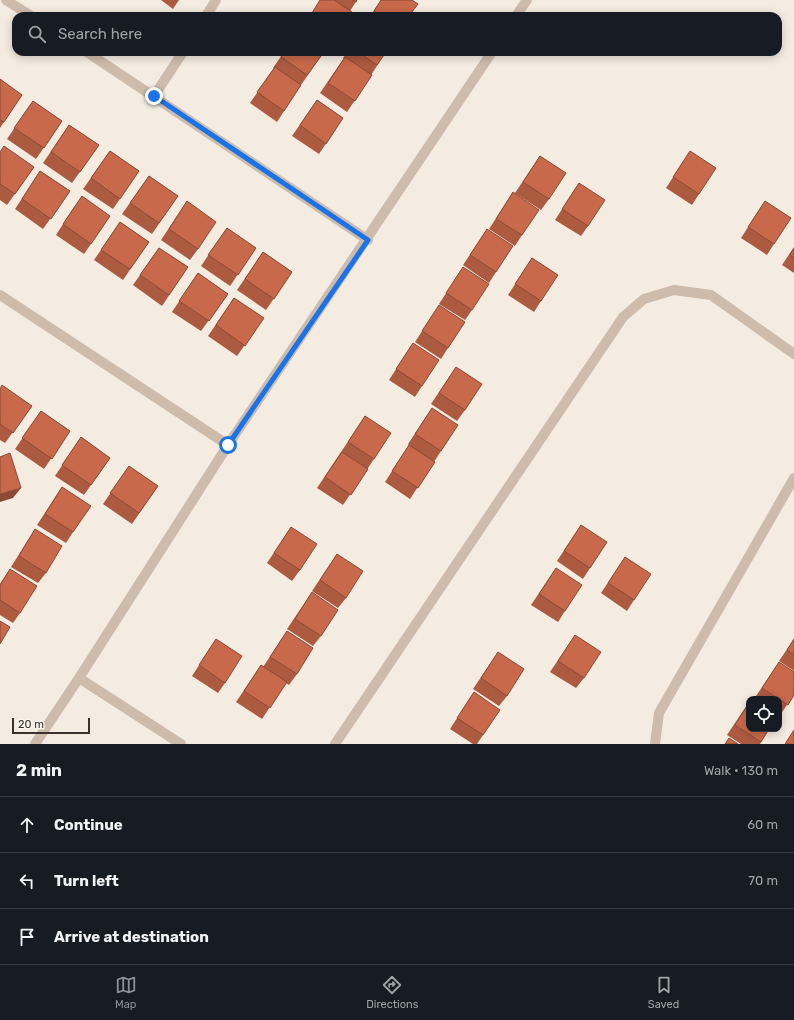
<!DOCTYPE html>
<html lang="en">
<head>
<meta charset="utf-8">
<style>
	:root { --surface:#171b24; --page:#242831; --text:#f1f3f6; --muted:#9ea1a6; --line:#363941; --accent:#8c9099 }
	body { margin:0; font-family:Rubik,sans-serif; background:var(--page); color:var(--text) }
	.controls { position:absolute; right:12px; bottom:12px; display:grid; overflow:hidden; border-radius:8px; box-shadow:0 2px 10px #0003 }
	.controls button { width:36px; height:36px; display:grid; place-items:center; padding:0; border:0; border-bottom:1px solid var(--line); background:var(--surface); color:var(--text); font:20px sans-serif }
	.scale { position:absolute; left:12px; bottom:10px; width:78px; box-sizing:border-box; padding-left:4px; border:2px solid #3b302b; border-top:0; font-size:11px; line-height:14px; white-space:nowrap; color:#3b302b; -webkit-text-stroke:3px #fbf5ee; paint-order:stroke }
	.stop { position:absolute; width:12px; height:12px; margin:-9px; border:3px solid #1a73e8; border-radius:50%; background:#fff }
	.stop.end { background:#1a73e8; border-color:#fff; box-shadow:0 1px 4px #0008 }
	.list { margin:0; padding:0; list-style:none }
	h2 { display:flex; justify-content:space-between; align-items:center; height:52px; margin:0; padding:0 16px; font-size:17px }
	h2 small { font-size:13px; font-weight:400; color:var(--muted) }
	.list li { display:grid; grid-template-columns:26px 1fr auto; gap:12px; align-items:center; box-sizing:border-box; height:56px; padding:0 16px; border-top:1px solid var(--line) }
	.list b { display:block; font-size:15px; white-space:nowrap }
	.list em { font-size:13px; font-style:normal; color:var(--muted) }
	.icon { flex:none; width:22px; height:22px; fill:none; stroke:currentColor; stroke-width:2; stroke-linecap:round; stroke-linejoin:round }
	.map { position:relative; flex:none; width:794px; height:744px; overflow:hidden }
	.search { position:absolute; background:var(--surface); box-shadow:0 2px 10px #0003; left:12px; right:12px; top:12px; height:44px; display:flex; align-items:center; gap:10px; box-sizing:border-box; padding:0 14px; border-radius:12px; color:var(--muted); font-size:15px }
	.sheet { height:220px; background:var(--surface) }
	nav { display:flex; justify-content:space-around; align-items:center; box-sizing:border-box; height:56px; border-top:1px solid var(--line); background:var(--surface); font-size:11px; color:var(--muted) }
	nav a { display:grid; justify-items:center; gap:2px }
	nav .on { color:var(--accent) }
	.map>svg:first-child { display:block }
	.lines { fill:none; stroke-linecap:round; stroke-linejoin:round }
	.street { stroke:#cdbbac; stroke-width:10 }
	.wall { fill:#ac5a40 }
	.shaded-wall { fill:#8c4a34 }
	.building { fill:#c8694b; stroke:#8c4a34 }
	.route { stroke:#1a73e8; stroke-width:5 }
</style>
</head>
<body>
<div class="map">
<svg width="794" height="744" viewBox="0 0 794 744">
	<rect width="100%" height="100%" fill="#f4ebe1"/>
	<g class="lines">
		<g class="street">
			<polyline points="6,0 31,16"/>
			<polyline points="206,16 216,0"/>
			<polyline points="516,16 527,0"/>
			<polyline points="87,52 368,240"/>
			<polyline points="154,96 183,52"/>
			<polyline points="0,295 228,445 492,52"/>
			<polyline points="79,678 181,744"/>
			<polyline points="35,744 79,678 228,445"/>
			<polyline points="335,744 623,317 644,299 674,290 711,295 794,354"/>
			<polyline points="655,744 659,713 794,478"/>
		</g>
	</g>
	<g class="wall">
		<polygon points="161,0 179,0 173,9"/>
		<polygon points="320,0 357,0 350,11"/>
		<polygon points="381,0 409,16 370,16"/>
		<polygon points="284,52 324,52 301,85 277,122 250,103 274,68 273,68"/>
		<polygon points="347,52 386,52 371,75 372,75 347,112 320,93 344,58 343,58"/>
		<polygon points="0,79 22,95 0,128"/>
		<polygon points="317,100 343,118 319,154 292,136"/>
		<polygon points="33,101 62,121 36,159 7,139"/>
		<polygon points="69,125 99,145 72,183 43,163"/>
		<polygon points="110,151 139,171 113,209 83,189"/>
		<polygon points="690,151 699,194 692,205 666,188"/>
		<polygon points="0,152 34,167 7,205 0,200"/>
		<polygon points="540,156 549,199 541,210 515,193"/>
		<polygon points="40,171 70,191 43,229 15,209"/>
		<polygon points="149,176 178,196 152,234 122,214"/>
		<polygon points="579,183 588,226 581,236 555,220"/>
		<polygon points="513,192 522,235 515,246 489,229"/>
		<polygon points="187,201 198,249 190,260 161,240"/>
		<polygon points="765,201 774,244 767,255 741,238"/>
		<polygon points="74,207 110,216 84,254 56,235"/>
		<polygon points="120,222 149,242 123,280 94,260"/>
		<polygon points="227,228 256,248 230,286 201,266"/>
		<polygon points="487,229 496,272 489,283 463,265"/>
		<polygon points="794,247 794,273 782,265"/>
		<polygon points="159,248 188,267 162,306 133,285"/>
		<polygon points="263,252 292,272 266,310 237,290"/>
		<polygon points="532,258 541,301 534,312 508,295"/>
		<polygon points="463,267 472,310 465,320 439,304"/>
		<polygon points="198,273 228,294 201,331 172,312"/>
		<polygon points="234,298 264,318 237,356 208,336"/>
		<polygon points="439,305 448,348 441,359 415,342"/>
		<polygon points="413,343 422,386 415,397 389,380"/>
		<polygon points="456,367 465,410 457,421 431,404"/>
		<polygon points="0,389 32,406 5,443 0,440"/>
		<polygon points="432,408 441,451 410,499 385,482 409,445 408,444"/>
		<polygon points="41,411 70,431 44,469 15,449"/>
		<polygon points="365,416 374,459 343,505 317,488"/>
		<polygon points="81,437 110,458 84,495 55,476"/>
		<polygon points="129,466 158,486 132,524 103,504"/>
		<polygon points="62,487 73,532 66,543 37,525"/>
		<polygon points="581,525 590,568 583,579 557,561"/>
		<polygon points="291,527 300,570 292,581 267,563"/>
		<polygon points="35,529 46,573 38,583 11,567 28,540"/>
		<polygon points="337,554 346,598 338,608 312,591"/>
		<polygon points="625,557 634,600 627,611 601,593"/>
		<polygon points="556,568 565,611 558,622 531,605"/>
		<polygon points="10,569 20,613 13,623 0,615 0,584"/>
		<polygon points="312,592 321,636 313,646 287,629"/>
		<polygon points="287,631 297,674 289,685 286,683 262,719 236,702 261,665 263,667"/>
		<polygon points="575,635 584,678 576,688 550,672"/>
		<polygon points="216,639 225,683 218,693 192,676"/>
		<polygon points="794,639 794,671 779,661"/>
		<polygon points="498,652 507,696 499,706 473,689"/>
		<polygon points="779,662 794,695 780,715 779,715 779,699 754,699"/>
		<polygon points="474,692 483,735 477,744 473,744 450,729"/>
		<polygon points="749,702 769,729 760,744 741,744 727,735"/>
	</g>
	<polygon class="shaded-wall" points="21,488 13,498 0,502 0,494"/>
	<g class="building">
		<polygon points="320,0 334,0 352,12 349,16 310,16"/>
		<polygon points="352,0 357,0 356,2"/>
		<polygon points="381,0 412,0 418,4 409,16 382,16 374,11"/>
		<polygon points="284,52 324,52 307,75 281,57"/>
		<polygon points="358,52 386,52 377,65"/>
		<polygon points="345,57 372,75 355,101 328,83"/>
		<polygon points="275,67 301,85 284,111 257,92"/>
		<polygon points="0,79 22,95 4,122 0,120"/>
		<polygon points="317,100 343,118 326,144 300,125"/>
		<polygon points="33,101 62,121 44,148 14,128"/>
		<polygon points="69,125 99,145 80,172 51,152"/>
		<polygon points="4,146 34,167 15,194 0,184 0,152"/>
		<polygon points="110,151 139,171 120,199 91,178"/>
		<polygon points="690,151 716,168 699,194 673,177"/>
		<polygon points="540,156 566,173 549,199 523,182"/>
		<polygon points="40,171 70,191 51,219 22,199"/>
		<polygon points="149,176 178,196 159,223 130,203"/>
		<polygon points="579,183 605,200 588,226 562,209"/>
		<polygon points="513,192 539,210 522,235 496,219"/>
		<polygon points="82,196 110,216 91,244 63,224"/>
		<polygon points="187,201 216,222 198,249 169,229"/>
		<polygon points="765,201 791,218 774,244 748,227"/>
		<polygon points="120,222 149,242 130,269 101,250"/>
		<polygon points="227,228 256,248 238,275 208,255"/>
		<polygon points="487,229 513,246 496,272 470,255"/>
		<polygon points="159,248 188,267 169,295 140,275"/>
		<polygon points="794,248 794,258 790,255"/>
		<polygon points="263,252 292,272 274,299 245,279"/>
		<polygon points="532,258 558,275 541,301 515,284"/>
		<polygon points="463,267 489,284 472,310 446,293"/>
		<polygon points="198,273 228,294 209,321 179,301"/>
		<polygon points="234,298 264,318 245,346 216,325"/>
		<polygon points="439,305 465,322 448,348 422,331"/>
		<polygon points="413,343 439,360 422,386 396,369"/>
		<polygon points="456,367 482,384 465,410 439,393"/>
		<polygon points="2,385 32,406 13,433 0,424 0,389"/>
		<polygon points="432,408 458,425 441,451 415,434"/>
		<polygon points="41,411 70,431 52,459 22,438"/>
		<polygon points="365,416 391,433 374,459 348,442"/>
		<polygon points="81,437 110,458 91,485 62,465"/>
		<polygon points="409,445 435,462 418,488 392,471"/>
		<polygon points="342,452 368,469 351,495 325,477"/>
		<polygon points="10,453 21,488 0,494 0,457"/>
		<polygon points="129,466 158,486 139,513 110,493"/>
		<polygon points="62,487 91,506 73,532 45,514"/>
		<polygon points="581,525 607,542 590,568 564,551"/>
		<polygon points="291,527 317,544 300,570 274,553"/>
		<polygon points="35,529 62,546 46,573 19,556"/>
		<polygon points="337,554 363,571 346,598 320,580"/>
		<polygon points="625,557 651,574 634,600 608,583"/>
		<polygon points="556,568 582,585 565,611 539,594"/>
		<polygon points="10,569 37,586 20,613 0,600 0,585"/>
		<polygon points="312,592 338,610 321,636 295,619"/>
		<polygon points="0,621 10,627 0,644"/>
		<polygon points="287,631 313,648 297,674 270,657"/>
		<polygon points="575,635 601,652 584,678 558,661"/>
		<polygon points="216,639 242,656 225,683 199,665"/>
		<polygon points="794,639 794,655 787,650"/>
		<polygon points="498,652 524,669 507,696 481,678"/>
		<polygon points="779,662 794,672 794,695 788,705 762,688"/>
		<polygon points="261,665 287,682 270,708 244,691"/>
		<polygon points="474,692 500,710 483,735 457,718"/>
		<polygon points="749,703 749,729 769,729 761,742 735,725"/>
		<polygon points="794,730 794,744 785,744"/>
		<polygon points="729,738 738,744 725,744"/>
	</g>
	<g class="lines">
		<polyline class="route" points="154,96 368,240 228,445"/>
	</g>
</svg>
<div class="controls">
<button><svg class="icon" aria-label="locate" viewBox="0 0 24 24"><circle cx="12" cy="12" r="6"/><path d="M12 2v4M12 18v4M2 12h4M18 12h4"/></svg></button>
</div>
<div class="scale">20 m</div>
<div class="stop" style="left:228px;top:445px"></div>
<div class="stop end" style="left:154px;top:96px"></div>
<div class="search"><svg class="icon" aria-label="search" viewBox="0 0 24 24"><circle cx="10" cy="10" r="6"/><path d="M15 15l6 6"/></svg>Search here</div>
</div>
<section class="sheet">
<h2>2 min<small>Walk · 130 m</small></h2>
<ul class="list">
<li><svg class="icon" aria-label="ahead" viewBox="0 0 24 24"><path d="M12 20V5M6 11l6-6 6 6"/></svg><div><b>Continue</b></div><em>60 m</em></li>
<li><svg class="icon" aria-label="left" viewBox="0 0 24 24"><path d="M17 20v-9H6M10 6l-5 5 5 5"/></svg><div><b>Turn left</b></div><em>70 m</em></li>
<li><svg class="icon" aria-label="arrive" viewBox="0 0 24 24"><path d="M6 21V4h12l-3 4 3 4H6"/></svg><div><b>Arrive at destination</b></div></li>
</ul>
</section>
<nav>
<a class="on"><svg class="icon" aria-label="map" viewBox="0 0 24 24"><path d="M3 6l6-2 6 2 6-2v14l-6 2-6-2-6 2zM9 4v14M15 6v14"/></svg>Map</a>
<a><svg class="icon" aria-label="directions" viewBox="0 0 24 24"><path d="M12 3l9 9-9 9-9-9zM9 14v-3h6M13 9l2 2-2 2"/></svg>Directions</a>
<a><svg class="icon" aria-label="saved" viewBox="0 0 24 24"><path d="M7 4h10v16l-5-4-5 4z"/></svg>Saved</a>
</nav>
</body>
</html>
